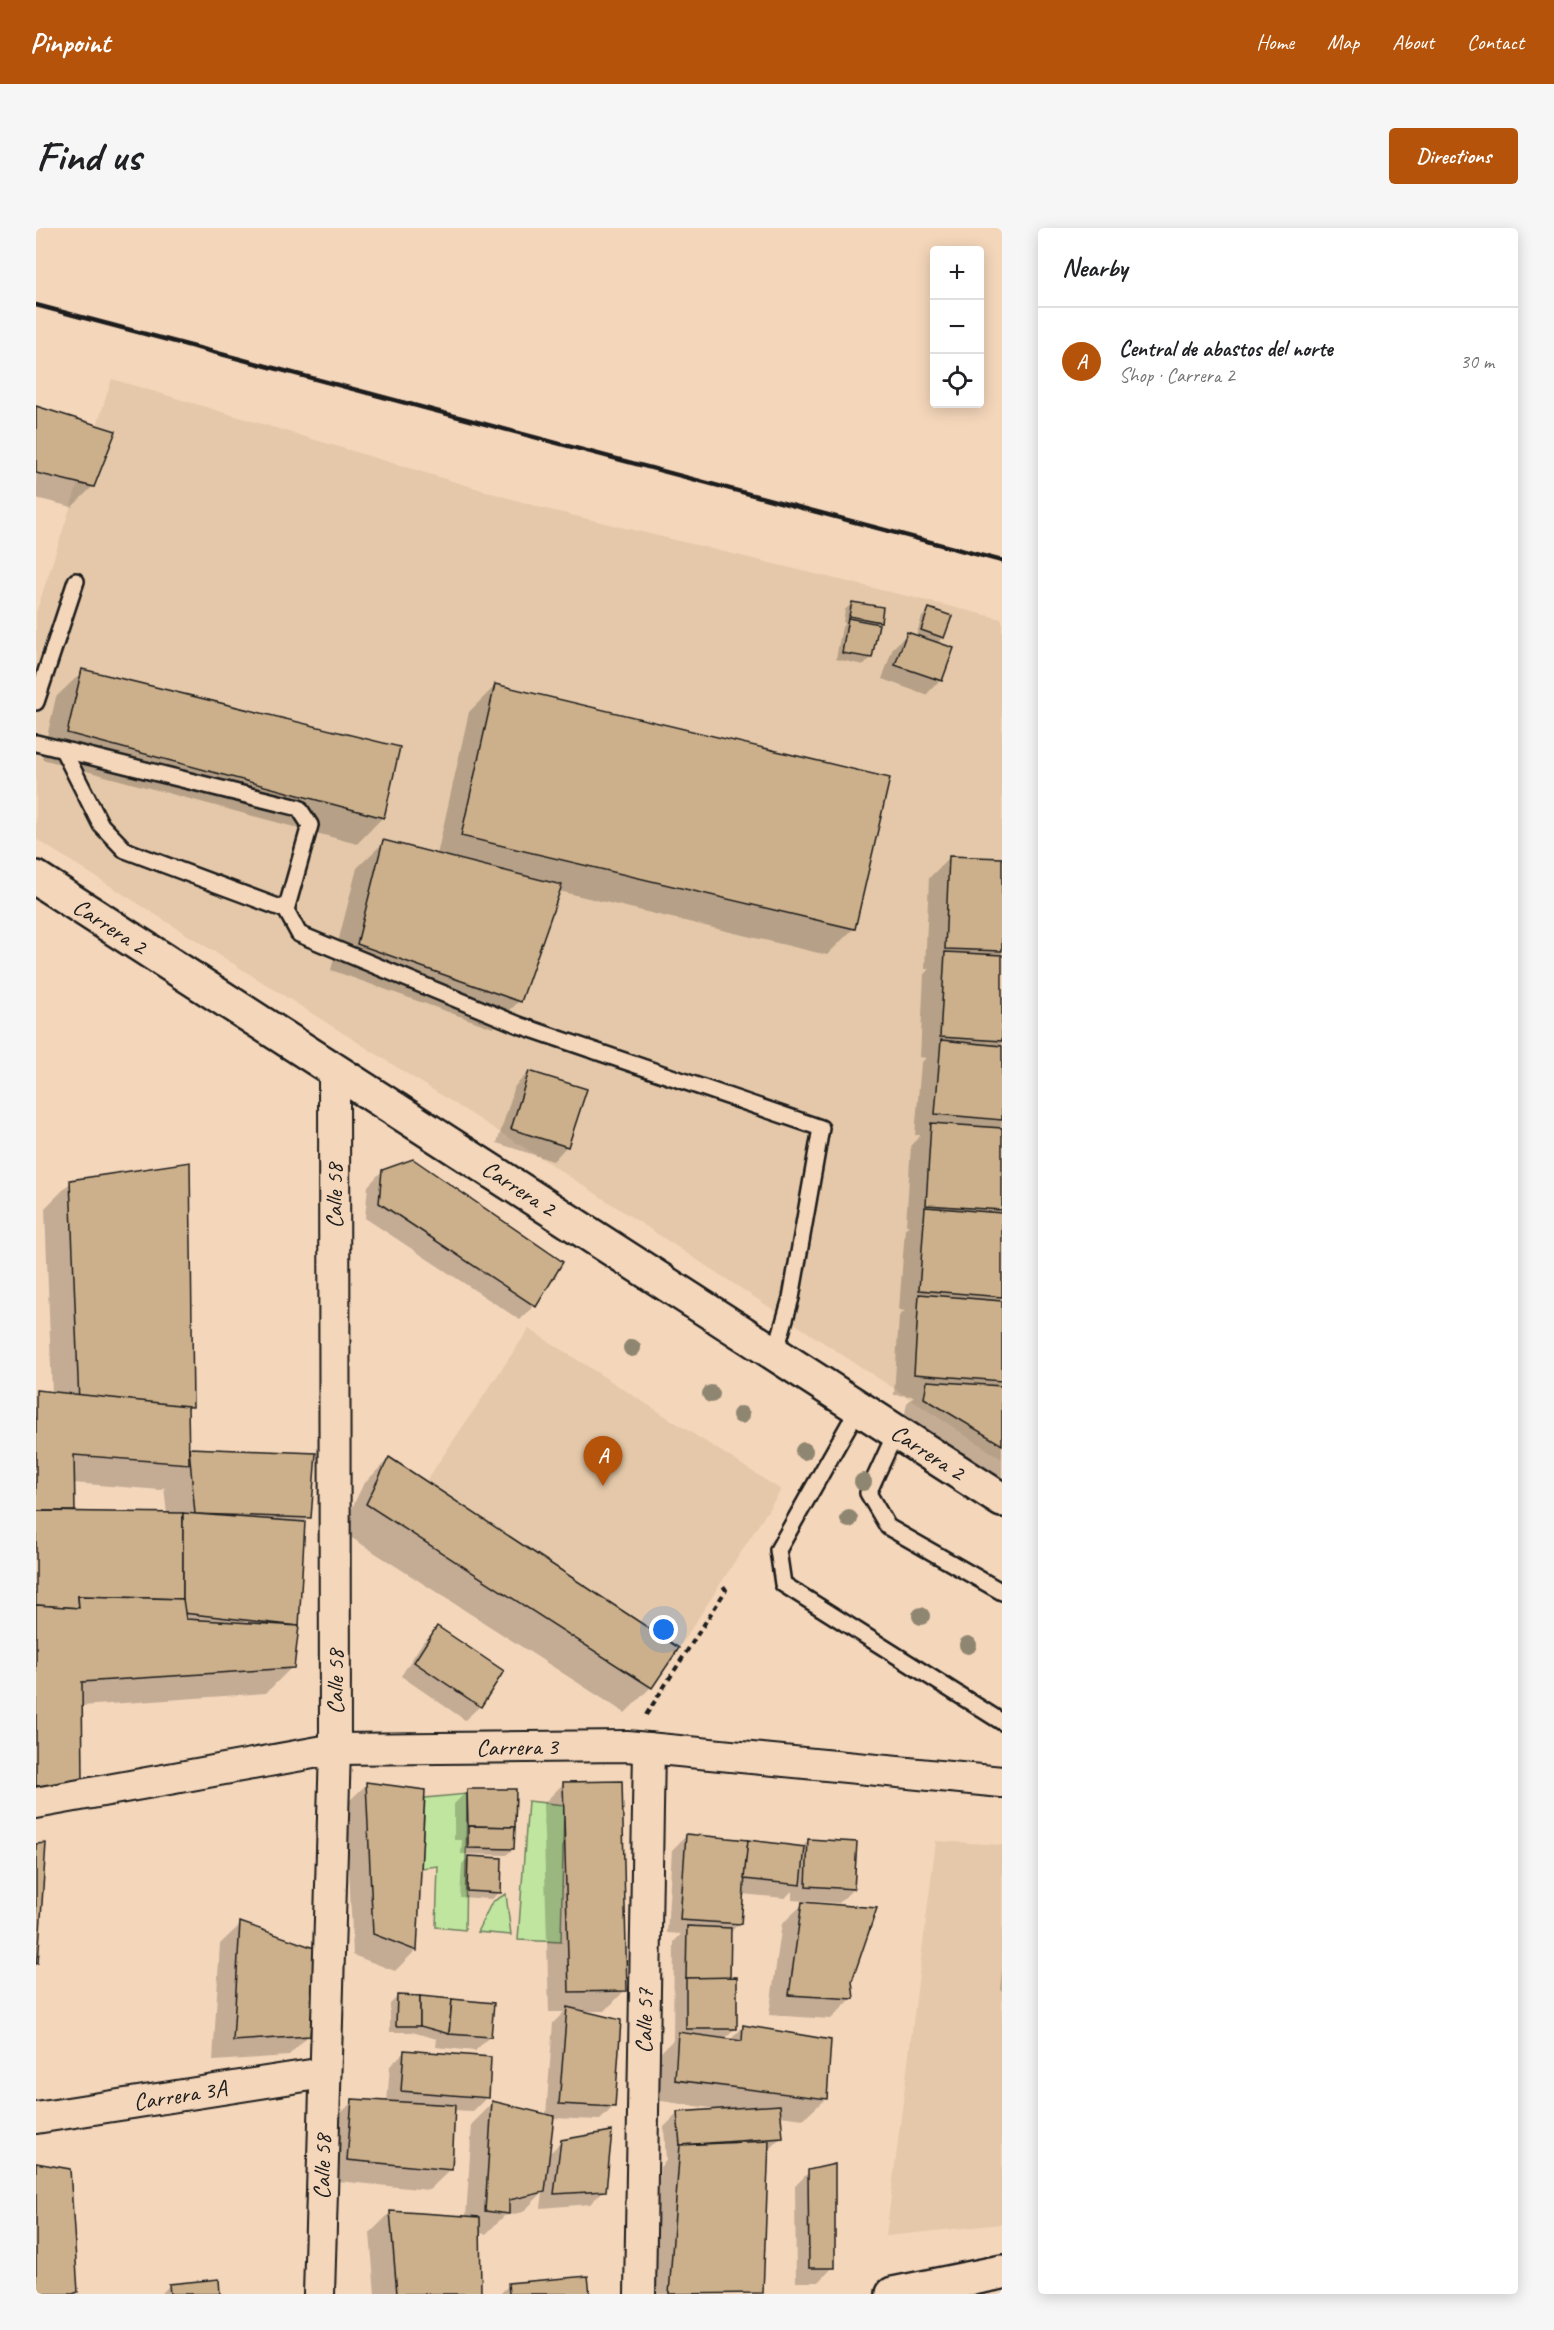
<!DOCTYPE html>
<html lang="en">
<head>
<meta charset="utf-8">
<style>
	:root { --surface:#fff; --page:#f6f6f6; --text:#202124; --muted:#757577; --line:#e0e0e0; --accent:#b45309 }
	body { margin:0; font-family:Caveat,sans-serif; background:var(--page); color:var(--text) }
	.controls { position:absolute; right:18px; top:18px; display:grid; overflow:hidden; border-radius:6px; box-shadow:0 3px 15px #0003 }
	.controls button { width:54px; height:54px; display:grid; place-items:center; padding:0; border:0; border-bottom:2px solid var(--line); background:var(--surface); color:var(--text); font:30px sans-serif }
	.you { position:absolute; left:628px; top:1402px; width:21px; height:21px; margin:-15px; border:4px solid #fff; border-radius:50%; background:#1a73e8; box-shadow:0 0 0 9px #1a73e833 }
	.badge { display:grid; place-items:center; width:39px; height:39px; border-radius:50%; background:var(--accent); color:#fff; font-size:20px; font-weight:700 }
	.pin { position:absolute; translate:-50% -50px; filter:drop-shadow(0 2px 3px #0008) }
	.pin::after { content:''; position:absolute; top:32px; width:21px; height:18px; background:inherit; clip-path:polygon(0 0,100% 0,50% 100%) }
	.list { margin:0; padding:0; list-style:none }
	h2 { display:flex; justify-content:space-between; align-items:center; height:78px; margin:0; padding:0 24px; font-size:26px }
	h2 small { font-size:20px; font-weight:400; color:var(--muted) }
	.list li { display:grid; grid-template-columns:39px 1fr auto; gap:18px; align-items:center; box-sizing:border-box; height:108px; padding:0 24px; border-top:2px solid var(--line) }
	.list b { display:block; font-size:22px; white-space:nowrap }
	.list p { margin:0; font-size:20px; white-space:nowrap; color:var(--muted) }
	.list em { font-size:20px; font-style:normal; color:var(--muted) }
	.icon { flex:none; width:33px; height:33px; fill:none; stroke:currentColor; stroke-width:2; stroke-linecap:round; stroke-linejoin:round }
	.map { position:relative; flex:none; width:966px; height:2066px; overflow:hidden; border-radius:6px }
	header { display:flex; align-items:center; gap:36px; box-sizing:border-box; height:84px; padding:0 30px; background:var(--accent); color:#fff }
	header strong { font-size:28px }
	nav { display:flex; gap:33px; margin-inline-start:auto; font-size:21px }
	.intro { display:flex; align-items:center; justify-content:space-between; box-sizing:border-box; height:144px; padding:0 36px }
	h1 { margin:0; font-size:42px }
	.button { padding:15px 27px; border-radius:6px; background:var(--accent); color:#fff; font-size:21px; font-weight:700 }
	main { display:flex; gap:36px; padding:0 36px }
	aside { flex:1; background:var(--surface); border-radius:6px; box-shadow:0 3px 15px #0003 }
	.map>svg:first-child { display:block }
	.built { fill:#e4c8a9 }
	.green { fill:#c0e59f; stroke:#6e805e; stroke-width:1.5 }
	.shadow { fill:#0003; fill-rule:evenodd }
	.building { fill:#ccb08b; stroke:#1c1c1c; stroke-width:1.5 }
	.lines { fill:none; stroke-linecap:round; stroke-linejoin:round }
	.service-casing { stroke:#1c1c1c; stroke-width:20 }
	.minor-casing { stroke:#1c1c1c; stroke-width:34 }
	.tertiary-casing { stroke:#1c1c1c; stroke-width:38 }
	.primary-casing { stroke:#1c1c1c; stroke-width:38 }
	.path { stroke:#1c1c1c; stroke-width:4; stroke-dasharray:6 4.5; stroke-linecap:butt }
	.service { stroke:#f4d6ba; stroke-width:15 }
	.minor { stroke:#f4d6ba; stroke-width:30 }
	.tertiary { stroke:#f4d6ba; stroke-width:33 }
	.primary { stroke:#f4d6ba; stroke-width:33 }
	.rail { stroke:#1c1c1c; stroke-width:4.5 }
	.tree { fill:#8f8671 }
	.labels { text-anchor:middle; stroke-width:5; stroke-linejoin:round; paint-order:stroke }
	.street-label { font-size:24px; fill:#1c1c1c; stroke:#f4d6ba }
</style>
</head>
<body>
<header>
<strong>Pinpoint</strong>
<nav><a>Home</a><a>Map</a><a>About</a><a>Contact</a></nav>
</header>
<div class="intro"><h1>Find us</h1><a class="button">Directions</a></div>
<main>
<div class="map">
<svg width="966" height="2066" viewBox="0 0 966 2066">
	<rect width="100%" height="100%" fill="#f4d6ba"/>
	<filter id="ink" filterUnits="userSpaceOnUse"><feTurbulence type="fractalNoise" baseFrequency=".0167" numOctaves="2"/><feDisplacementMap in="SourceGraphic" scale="12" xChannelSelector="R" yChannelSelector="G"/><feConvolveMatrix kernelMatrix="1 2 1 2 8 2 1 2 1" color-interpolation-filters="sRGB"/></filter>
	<g filter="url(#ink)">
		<g class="built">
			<polygon points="76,151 506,280 966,391 966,1231 519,939 0,611 0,385"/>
			<polygon points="493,1101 745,1262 643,1420 390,1253"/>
			<polygon points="900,1613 966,1617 966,1996 850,2008"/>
		</g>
		<g class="green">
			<polygon points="431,1566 429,1702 400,1699 402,1638 385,1640 389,1570"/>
			<polygon points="492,1573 528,1577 525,1714 482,1712"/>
			<polygon points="470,1666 475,1707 441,1704 456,1674"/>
		</g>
		<g class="shadow">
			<polygon points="0,179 57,258 36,279 0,270"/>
			<polygon points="816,375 843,393 839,397 835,430 828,437 800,431 806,399 809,395 807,394 809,382"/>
			<polygon points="893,382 907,409 900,416 904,452 890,467 846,451 857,420 872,405 880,408 886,389"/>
			<polygon points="47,443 347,589 321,616 6,531 20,469"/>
			<polygon points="459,458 817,701 791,727 523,663 483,773 457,800 295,742 321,640 348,614 401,627 433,484"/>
			<polygon points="914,629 966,632 966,1251 868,1190 871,1175 878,1168 858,1167 863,1088 869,1083 863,1082 869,1001 873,997 870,997 875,917 885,907 879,907 885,835 890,830 884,829 888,746 894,741 889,741 893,650"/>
			<polygon points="493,844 531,918 517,933 461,915 479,858"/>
			<polygon points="346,943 525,1034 498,1078 484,1092 329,990 332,958"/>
			<path d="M35,954L155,1178L151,1182V1222L279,1226L274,1289L267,1295L261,1398L256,1439L230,1465L45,1478L46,1554L0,1582V1163L16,1165L9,980ZM37,1255L125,1262L128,1259L131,1286L38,1285Z"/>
			<polygon points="353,1230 615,1459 589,1485 305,1303 327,1257"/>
			<polygon points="402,1400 444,1478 429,1492 365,1448 387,1414"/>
			<polygon points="528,1555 589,1762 569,1783 546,1783 578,1878 564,1892 516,1890 512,1927 526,1913 568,1962 554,1976 505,1980 507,1964 487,1984 468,1988 450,2006 443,2005 443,2066 339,2066 334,2005 355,1984 430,1990 436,1896 457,1875 510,1888 517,1795 528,1784 513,1784 507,1576"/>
			<polygon points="331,1556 380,1722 359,1743 317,1727 310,1576"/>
			<polygon points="432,1562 477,1621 470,1627 425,1626 426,1612 418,1612 418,1576"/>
			<polygon points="650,1608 765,1620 773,1612 817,1661 803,1675 756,1672 756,1663 749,1670 705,1666 703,1695 694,1705 692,1751 700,1800 688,1812 693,1813 708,1798 789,1871 768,1891 744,1888 745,1910 731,1924 724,2066 615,2066 624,1939 630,1933 628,1899 642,1885 687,1882 619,1872 622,1827 637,1812 638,1714 645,1706 631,1705 636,1622"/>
			<polygon points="433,1629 463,1664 456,1671 424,1669 426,1636"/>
			<polygon points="767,1676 815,1753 816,1770 795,1791 733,1787 746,1696"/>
			<polygon points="205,1696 272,1808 252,1828 177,1833 184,1716"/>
			<polygon points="966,1740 966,1763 964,1762"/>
			<polygon points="361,1769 453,1809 439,1823 400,1819 401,1811 376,1804 354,1804 354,1776"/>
			<polygon points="368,1824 451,1869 437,1883 417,1882 414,1942 393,1962 291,1952 296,1894 317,1873 351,1875 354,1838"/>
			<polygon points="773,1944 797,2039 783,2054 760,2054 759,1958"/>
			<polygon points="134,2057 182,2066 125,2066"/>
			<polygon points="473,2057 552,2066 464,2066"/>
		</g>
		<g class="building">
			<polygon points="0,178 80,203 58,259 0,245"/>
			<polygon points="816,374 847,379 845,394 813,388"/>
			<polygon points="893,380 916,388 908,410 885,402"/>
			<polygon points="812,390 843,396 836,430 806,425"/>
			<polygon points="871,404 918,420 906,453 859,437"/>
			<polygon points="46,441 364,519 348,590 31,505"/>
			<polygon points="459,456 854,550 819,701 425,608"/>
			<polygon points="347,612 526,657 485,774 321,716"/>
			<polygon points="913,628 966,630 966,723 909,721"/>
			<polygon points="909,724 966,727 966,813 904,809"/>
			<polygon points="905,812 966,818 966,892 899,886"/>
			<polygon points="493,843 551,861 532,919 475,901"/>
			<polygon points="895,895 966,900 966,982 890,977"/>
			<polygon points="377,931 527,1034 500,1079 343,975 346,942"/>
			<polygon points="154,934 157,1179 43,1175 34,952"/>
			<polygon points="889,979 966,985 966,1069 883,1062"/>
			<polygon points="883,1066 966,1073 966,1153 878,1146"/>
			<polygon points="891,1153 966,1158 966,1217 888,1170"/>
			<polygon points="0,1162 152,1178 153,1236 38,1227 39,1283 0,1283"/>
			<polygon points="153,1220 280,1225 275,1290 159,1286"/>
			<polygon points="353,1229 643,1420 616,1460 330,1276"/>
			<polygon points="0,1283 147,1285 147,1371 42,1368 43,1380 0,1377"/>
			<polygon points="147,1285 269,1294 263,1398 147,1385"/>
			<polygon points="42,1368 147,1371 150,1391 263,1398 258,1440 46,1454 47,1555 0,1558 0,1377 43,1380"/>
			<polygon points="401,1398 468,1443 445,1479 378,1434"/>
			<polygon points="586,1553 591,1763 533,1764 527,1554"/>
			<polygon points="330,1554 389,1562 381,1723 337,1706"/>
			<polygon points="431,1561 480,1561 479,1599 432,1598"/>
			<polygon points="432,1598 479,1599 478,1621 432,1620"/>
			<polygon points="650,1606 712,1612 705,1696 644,1692"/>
			<polygon points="772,1611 821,1614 818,1661 770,1658"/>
			<polygon points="712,1612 769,1619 765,1657 708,1651"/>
			<polygon points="10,1615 2,1735 0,1736 0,1616"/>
			<polygon points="432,1628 466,1630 465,1665 431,1663"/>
			<polygon points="766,1674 841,1680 816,1753 818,1771 753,1767"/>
			<polygon points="204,1694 281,1721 274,1808 197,1813"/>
			<polygon points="651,1698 695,1700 694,1751 650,1750"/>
			<polygon points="701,1749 701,1801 650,1801 650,1750"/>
			<polygon points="361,1767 384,1768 384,1798 360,1798"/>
			<polygon points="384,1768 416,1771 413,1806 384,1798"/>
			<polygon points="416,1771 458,1775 455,1809 413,1806"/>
			<polygon points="531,1779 585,1792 579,1879 523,1876"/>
			<polygon points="707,1797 795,1812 791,1871 639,1852 642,1804 706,1813"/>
			<polygon points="368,1822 455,1829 453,1870 365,1863"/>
			<polygon points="316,1871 419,1877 416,1942 311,1932"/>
			<polygon points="456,1873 518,1888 509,1964 473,1972 473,1986 449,1983"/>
			<polygon points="744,1877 747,1910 644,1917 641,1884"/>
			<polygon points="576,1903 570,1963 518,1966 525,1912"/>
			<polygon points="733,1913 727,2065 633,2066 644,1917"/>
			<polygon points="0,1935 34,1941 42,2064 37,2066 0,2066"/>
			<polygon points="799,1936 799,2040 773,2040 772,1942"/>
			<polygon points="354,1983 444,1989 445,2066 361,2066"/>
			<polygon points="552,2048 554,2066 473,2066 472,2055"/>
			<polygon points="183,2051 184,2066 134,2066 133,2056"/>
		</g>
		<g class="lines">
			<g class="service-casing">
				<g id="service">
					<polyline points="0,474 40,353"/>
					<polyline points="0,515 263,580 274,597 250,682 263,706 483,797 785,900 755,1070 739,1126"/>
					<polyline points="27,522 65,597 89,622 250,682"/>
					<polyline points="823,1179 742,1322 747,1356 966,1494"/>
					<polyline points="860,1204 832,1265 852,1299 966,1364"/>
				</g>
			</g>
			<g class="minor-casing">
				<g id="minor">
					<polyline points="0,1575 299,1521 591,1518 966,1554"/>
					<polyline points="0,1890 288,1845"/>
					<polyline points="283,2066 299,1521 298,841"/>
					<polyline points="604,2066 613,1520"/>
				</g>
			</g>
			<g class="tertiary-casing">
				<polyline id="tertiary" points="0,650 966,1272"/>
			</g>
			<g class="primary-casing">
				<polyline id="primary" points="857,2066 966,2044"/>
			</g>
			<polyline class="path" points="610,1487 690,1362 685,1355"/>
			<use href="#service" class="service"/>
			<use href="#minor" class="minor"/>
			<use href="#tertiary" class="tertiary"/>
			<use href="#primary" class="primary"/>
			<polyline class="rail" points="0,77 966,333"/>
		</g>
		<g class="tree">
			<circle cx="596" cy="1120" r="9"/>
			<circle cx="675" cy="1166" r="9"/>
			<circle cx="705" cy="1187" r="9"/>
			<circle cx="768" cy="1223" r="9"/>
			<circle cx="827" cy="1254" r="9"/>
			<circle cx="813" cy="1291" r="9"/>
			<circle cx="885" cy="1388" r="9"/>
			<circle cx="932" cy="1417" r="9"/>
		</g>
	</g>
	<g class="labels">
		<g class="street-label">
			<text transform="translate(74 698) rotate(33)" y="8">Carrera 2</text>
			<text transform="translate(483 960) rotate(33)" y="8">Carrera 2</text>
			<text transform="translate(298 968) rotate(-90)" y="8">Calle 58</text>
			<text transform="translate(892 1224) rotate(33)" y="8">Carrera 2</text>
			<text transform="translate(299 1454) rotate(-90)" y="8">Calle 58</text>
			<text transform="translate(481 1519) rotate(-1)" y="8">Carrera 3</text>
			<text transform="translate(608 1793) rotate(-89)" y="8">Calle 57</text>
			<text transform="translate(144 1867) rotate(-9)" y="8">Carrera 3A</text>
			<text transform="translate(286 1939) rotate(-89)" y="8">Calle 58</text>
		</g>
	</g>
</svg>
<div class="controls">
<button>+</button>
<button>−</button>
<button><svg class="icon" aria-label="locate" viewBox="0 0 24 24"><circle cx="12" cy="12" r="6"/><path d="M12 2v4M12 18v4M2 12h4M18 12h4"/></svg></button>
</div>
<div class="you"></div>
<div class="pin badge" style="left:567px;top:1258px">A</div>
</div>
<aside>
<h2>Nearby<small></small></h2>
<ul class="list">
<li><span class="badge">A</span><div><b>Central de abastos del norte</b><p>Shop · Carrera 2</p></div><em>30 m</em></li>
</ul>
</aside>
</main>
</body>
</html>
